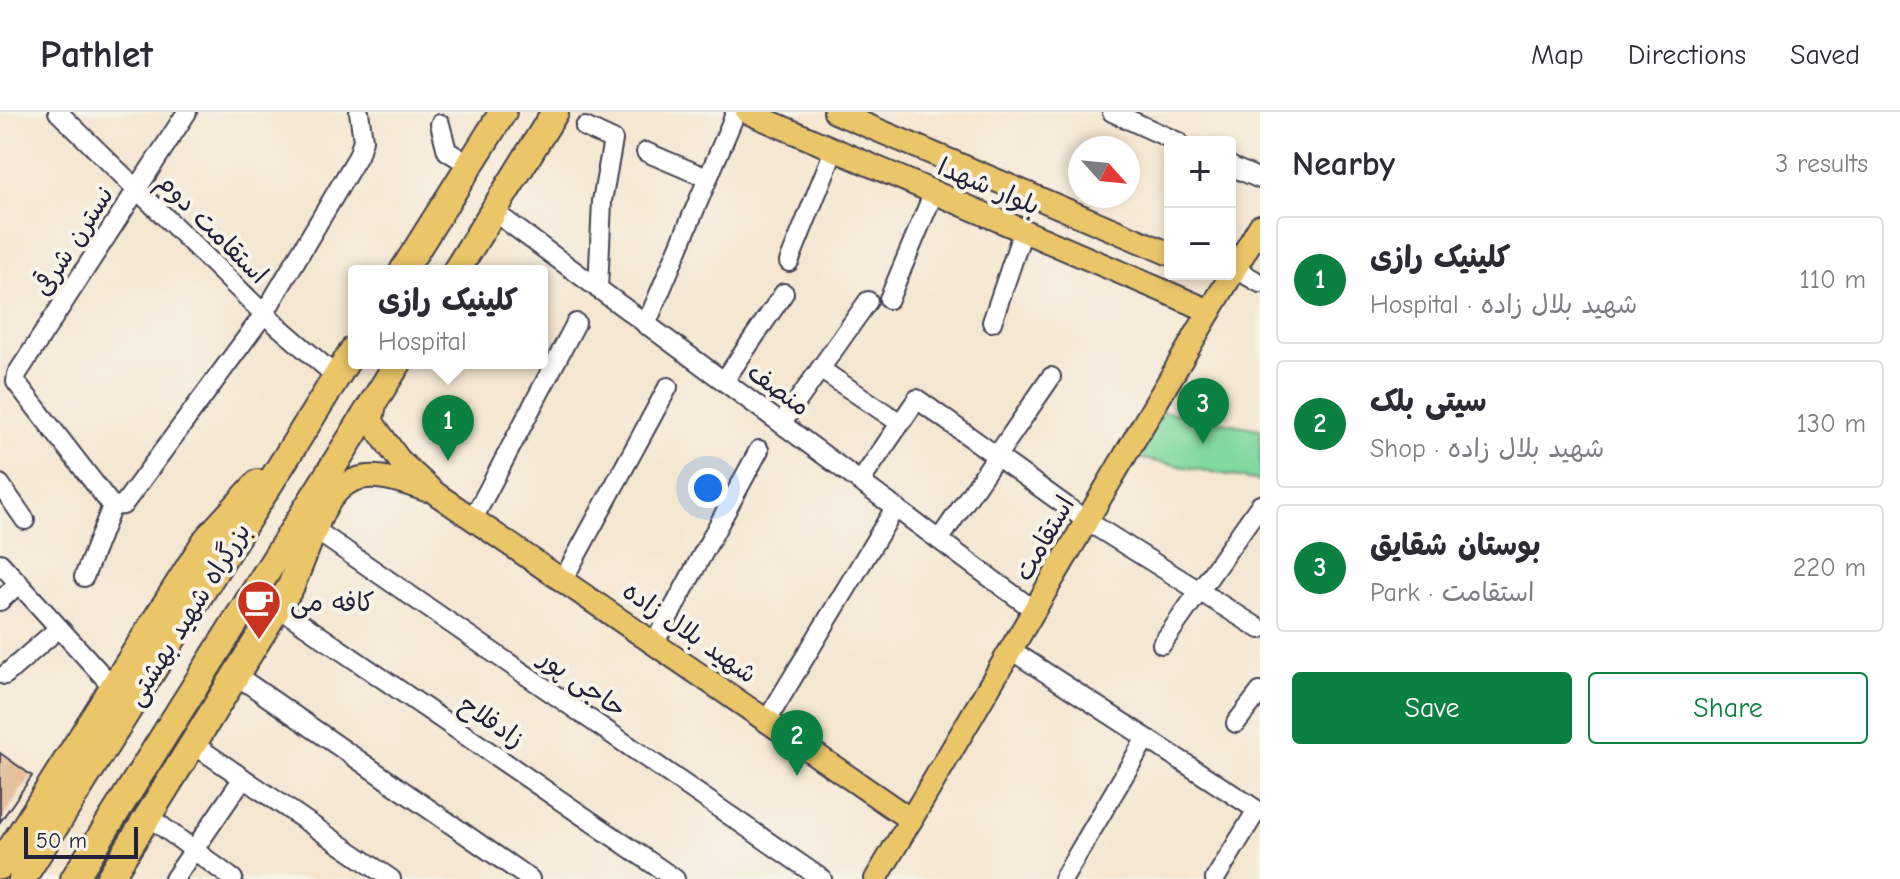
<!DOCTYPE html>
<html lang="en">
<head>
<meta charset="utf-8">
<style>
	:root { --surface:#fff; --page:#f7f7f7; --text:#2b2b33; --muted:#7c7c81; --line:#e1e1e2; --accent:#0b8043 }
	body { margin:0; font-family:"Comic Neue","Playpen Sans Arabic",sans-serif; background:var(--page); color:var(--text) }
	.controls { position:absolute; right:24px; top:24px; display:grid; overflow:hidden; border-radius:8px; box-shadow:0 4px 12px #0003 }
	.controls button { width:72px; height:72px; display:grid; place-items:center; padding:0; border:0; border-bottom:2px solid var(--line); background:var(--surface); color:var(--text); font:40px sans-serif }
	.compass { position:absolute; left:1068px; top:24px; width:72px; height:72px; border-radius:50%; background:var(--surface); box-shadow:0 4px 12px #0003; rotate:117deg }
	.scale { position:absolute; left:24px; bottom:20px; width:114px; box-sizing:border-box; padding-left:8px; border:4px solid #22223b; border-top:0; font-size:22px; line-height:28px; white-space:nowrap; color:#22223b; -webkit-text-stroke:6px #f7f3e8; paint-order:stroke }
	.you { position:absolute; left:708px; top:376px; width:28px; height:28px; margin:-20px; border:6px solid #fff; border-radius:50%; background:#1a73e8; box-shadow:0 0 0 12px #1a73e833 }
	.badge { display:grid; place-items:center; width:52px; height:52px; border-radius:50%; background:var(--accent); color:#fff; font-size:26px; font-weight:700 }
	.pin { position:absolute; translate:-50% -66px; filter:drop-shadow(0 2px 4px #0008) }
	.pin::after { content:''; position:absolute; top:42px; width:28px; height:24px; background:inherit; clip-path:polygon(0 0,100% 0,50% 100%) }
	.popup { position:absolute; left:348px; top:153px; width:200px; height:104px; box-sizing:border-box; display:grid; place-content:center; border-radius:8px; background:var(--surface); filter:drop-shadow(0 2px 6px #0005); font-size:26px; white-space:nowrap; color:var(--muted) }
	.popup b { font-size:30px; color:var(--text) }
	.popup::after { content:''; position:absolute; left:50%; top:100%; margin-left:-16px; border:16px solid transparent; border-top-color:var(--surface) }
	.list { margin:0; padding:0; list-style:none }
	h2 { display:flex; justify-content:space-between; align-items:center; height:104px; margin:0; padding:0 32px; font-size:34px }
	h2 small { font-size:26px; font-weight:400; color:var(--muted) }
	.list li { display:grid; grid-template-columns:52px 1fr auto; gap:24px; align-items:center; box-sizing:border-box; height:128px; margin:0 16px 16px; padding:0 16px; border:2px solid var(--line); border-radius:8px }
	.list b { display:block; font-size:30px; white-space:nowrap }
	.list p { margin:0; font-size:26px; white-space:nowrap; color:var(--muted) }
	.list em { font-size:26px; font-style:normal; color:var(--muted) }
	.actions { display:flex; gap:16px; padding:24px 32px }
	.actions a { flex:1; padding:18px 0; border:2px solid var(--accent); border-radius:8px; text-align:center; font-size:28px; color:var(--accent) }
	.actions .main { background:var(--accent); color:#fff }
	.map { position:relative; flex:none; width:1260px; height:767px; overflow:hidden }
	header { display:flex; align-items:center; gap:48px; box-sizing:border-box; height:112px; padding:0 40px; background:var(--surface); border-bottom:2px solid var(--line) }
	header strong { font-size:38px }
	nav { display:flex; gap:44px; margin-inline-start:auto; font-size:28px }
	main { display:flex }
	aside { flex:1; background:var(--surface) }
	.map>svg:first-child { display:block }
	.green { fill:#80d99f; stroke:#517e6d; stroke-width:2 }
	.building { fill:#e0b286 }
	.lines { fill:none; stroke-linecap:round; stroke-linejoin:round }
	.minor-casing { stroke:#423f51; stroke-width:22 }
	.major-casing { stroke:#423f51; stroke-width:26 }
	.highway-casing { stroke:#423f51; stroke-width:30 }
	.minor { stroke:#fff; stroke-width:18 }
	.major { stroke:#ebc669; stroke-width:22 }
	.highway { stroke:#ebc669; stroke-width:26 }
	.labels { text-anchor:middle; stroke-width:8; stroke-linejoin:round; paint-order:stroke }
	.street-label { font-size:26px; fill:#22223b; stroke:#f7f3e8 }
	.poi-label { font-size:26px; fill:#22223b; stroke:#f7f3e8; text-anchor:start }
</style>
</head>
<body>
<header>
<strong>Pathlet</strong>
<nav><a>Map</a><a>Directions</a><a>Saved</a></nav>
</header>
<main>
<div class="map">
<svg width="1260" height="767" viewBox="0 0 1260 767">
	<rect width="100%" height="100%" fill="#f7f3e8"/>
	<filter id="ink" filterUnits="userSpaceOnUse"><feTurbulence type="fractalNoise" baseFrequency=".0125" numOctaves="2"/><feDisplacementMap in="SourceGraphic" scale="16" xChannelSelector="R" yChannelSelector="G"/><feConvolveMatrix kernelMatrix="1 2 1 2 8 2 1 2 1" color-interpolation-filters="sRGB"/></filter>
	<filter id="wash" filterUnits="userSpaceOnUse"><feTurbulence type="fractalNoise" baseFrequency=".006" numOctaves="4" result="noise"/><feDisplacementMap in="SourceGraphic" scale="32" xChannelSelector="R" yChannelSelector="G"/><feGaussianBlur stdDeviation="1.8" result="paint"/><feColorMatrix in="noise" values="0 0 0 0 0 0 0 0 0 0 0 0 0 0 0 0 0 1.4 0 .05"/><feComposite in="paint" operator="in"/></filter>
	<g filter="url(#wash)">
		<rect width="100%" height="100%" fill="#f4e6d0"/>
		<polygon class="green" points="1161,299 1260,317 1260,369 1138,346"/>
		<g id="blocks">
			<polygon class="building" points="0,641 32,664 0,710"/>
		</g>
	</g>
	<g filter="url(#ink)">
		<use href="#blocks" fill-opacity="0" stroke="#423f51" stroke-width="2"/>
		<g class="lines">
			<g class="minor-casing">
				<g id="minor">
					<polyline points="58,0 264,202 337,265"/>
					<polyline points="187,0 17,262 16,270 112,394 123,393 264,202 358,44 363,28 359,0"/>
					<polyline points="1112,0 1178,30"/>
					<polyline points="440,12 447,39 470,53"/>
					<polyline points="585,15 613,28 602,89 598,177"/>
					<polyline points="646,40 707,66"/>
					<polyline points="1230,54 1260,67"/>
					<polyline points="493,99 1034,498"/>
					<polyline points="789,150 834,38"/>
					<polyline points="1235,157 1260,171"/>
					<polyline points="889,187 934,80"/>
					<polyline points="992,210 1023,119"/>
					<polyline points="646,213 736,0"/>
					<polyline points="820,257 900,311"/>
					<polyline points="724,269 784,181"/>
					<polyline points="782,311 868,189"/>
					<polyline points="860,370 917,287 1087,409 1260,517"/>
					<polyline points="0,372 25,408"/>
					<polyline points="473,407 576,211"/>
					<polyline points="314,417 822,767"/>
					<polyline points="939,428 1051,265"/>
					<polyline points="0,451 113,575"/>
					<polyline points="84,465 112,394"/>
					<polyline points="564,466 668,275"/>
					<polyline points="0,489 19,471"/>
					<polyline points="278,495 675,767"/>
					<polyline points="655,530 759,338"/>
					<polyline points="1162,532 1260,393"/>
					<polyline points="1011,538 1257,698 1215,767"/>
					<polyline points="5,563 59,516"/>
					<polyline points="236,563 530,767"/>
					<polyline points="767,608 895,396"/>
					<polyline points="1236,611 1260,580"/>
					<polyline points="193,632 391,767"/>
					<polyline points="148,704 233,767"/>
					<polyline points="174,767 243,666"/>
					<polyline points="1063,767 1146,626"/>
				</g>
			</g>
			<g class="major-casing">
				<g id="major">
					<polyline points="747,0 1210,199"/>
					<polyline points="835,0 1170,142"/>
					<polyline points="377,285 372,306 374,313 400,349 435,381 911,708"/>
					<path d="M321,404C347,351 380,362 426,378"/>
					<polyline points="876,767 1260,114"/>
				</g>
			</g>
			<g class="highway-casing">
				<g id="highway">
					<polyline points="403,159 503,0"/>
					<polyline points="456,159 555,0"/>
					<polyline points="0,754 207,427 258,371"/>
					<polyline points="22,767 354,237"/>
					<polyline points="74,767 398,251"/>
					<polyline points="109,767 291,474 325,389"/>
				</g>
			</g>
			<use href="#minor" class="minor"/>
			<use href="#major" class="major"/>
			<use href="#highway" class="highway"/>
		</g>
	</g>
	<defs>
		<g id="cafe-pin" transform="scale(2.3)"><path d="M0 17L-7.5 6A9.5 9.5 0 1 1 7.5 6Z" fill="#c8321e" stroke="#f7f3e8"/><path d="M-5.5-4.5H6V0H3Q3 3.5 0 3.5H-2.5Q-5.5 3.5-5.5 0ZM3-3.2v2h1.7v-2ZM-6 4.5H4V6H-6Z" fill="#fff"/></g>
	</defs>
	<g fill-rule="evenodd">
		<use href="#cafe-pin" x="259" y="490"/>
	</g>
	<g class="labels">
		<g class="street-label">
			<text transform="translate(989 74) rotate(23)" y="9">بلوار شهدا</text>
			<text transform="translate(213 116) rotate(45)" y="9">استقامت دوم</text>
			<text transform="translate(73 129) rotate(-57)" y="9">نسترن شرقی</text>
			<text transform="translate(779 277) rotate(36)" y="9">منصف</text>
			<text transform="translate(1044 426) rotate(-60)" y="9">استقامت</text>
			<text transform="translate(188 502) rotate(-58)" y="9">بزرگراه شهید بهشتی</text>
			<text transform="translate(690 520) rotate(35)" y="9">شهید بلال زاده</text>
			<text transform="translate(583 571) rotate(35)" y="9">حاجی پور</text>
			<text transform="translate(492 609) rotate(34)" y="9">زادفلاح</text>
		</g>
		<g class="poi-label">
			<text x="290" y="499">کافه می</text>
		</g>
	</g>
</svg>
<div class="controls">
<button>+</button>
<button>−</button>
</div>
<svg class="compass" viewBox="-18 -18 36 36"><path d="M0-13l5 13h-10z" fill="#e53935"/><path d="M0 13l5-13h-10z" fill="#7c7c81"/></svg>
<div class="scale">50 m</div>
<div class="you"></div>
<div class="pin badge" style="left:448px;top:349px">1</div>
<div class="popup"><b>کلینیک رازی</b>Hospital</div>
<div class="pin badge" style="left:797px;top:664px">2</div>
<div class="pin badge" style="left:1203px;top:332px">3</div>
</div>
<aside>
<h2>Nearby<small>3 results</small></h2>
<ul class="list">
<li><span class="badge">1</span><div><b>کلینیک رازی</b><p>Hospital · شهید بلال زاده</p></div><em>110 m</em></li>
<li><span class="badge">2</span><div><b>سیتی بلک</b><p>Shop · شهید بلال زاده</p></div><em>130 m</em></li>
<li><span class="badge">3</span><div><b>بوستان شقایق</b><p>Park · استقامت</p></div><em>220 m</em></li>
</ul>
<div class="actions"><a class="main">Save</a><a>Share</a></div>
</aside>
</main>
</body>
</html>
